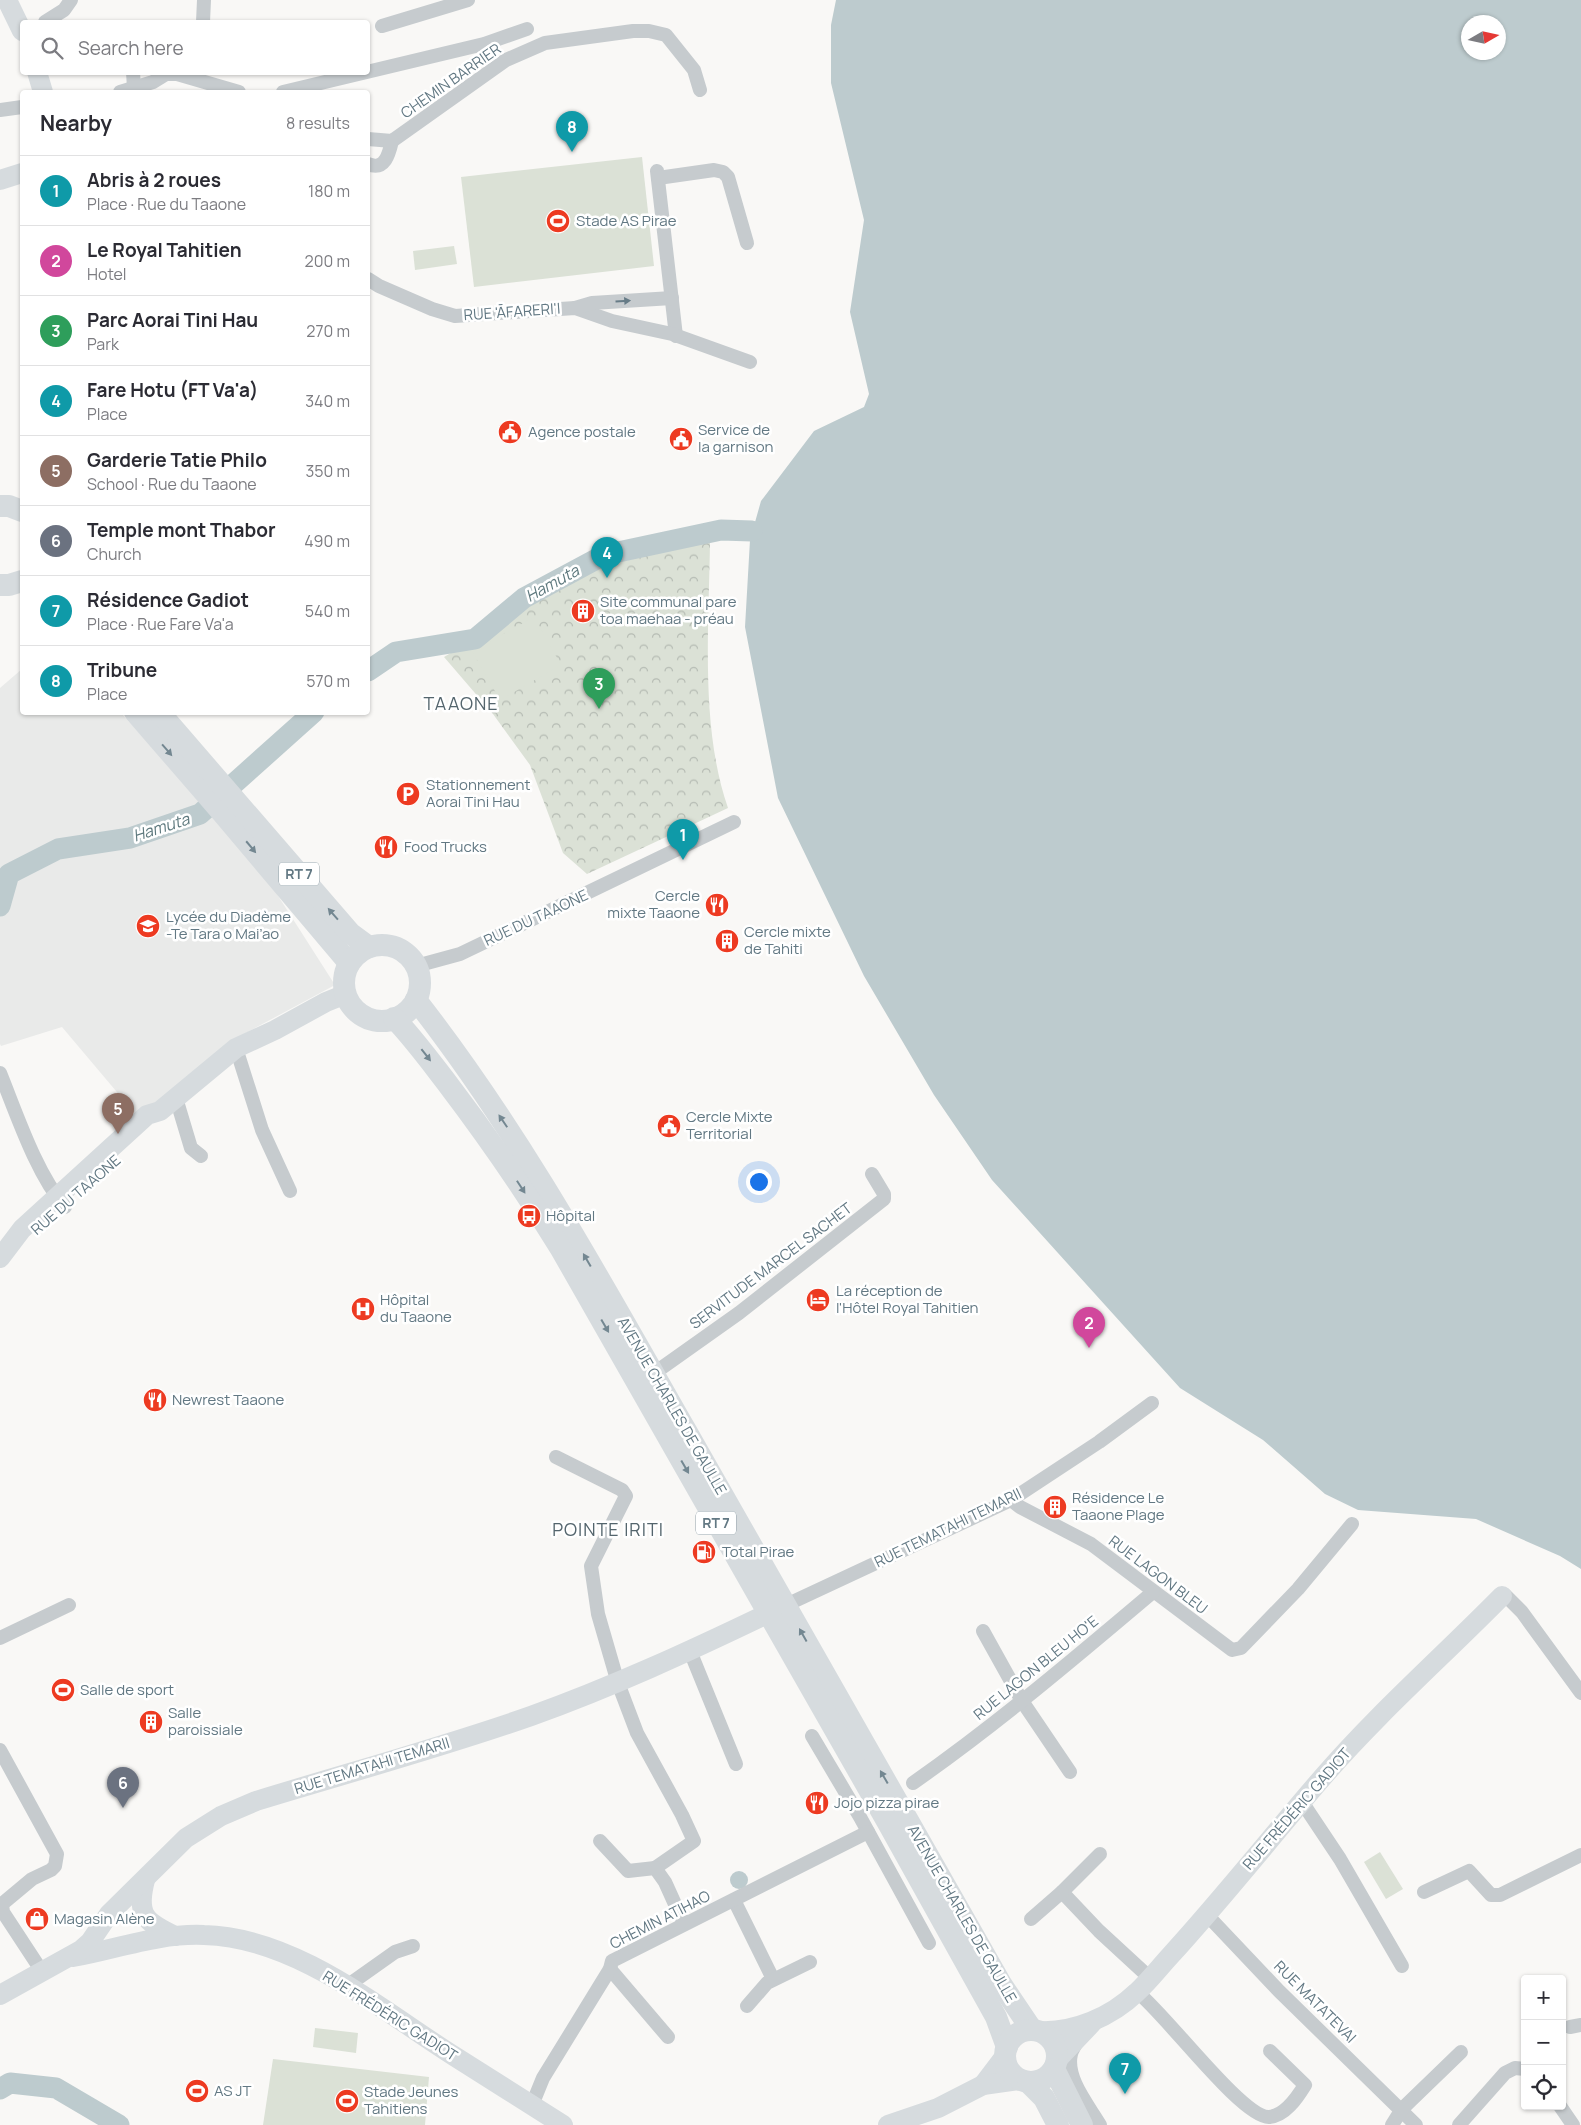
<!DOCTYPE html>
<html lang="en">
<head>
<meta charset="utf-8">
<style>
	:root { --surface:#fff; --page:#f7f7f7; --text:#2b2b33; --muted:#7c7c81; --line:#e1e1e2; --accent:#ea580c }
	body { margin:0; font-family:Manrope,sans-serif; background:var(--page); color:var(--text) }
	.controls { position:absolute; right:15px; bottom:15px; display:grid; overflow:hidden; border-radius:5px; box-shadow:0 1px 4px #0004 }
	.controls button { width:45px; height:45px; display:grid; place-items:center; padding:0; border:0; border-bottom:1px solid var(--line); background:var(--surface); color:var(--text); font:25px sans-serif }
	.compass { position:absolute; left:1461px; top:15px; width:45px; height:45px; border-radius:50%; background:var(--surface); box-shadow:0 1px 4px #0004; rotate:81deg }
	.you { position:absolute; left:758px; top:1181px; width:18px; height:18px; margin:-12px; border:4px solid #fff; border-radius:50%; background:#1a73e8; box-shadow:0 0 0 8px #1a73e833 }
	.badge { display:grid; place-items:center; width:32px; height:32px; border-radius:50%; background:var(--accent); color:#fff; font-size:16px; font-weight:700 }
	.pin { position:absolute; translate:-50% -41px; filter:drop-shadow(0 1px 2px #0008) }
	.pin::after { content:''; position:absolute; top:26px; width:18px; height:15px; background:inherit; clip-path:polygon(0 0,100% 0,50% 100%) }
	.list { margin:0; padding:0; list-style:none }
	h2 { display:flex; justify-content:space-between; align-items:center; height:65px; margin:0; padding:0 20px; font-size:21px }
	h2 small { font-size:16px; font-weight:400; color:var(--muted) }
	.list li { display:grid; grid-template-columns:32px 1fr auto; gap:15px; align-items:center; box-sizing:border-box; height:70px; padding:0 20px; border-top:1px solid var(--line) }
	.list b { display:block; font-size:19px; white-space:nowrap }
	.list p { margin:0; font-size:16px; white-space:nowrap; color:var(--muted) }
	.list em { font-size:16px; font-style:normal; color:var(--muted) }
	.icon { flex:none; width:28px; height:28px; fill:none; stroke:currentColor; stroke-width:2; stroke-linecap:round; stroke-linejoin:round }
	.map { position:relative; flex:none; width:1581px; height:2125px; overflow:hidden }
	.search { position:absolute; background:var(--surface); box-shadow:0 1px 4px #0004; left:20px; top:20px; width:350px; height:55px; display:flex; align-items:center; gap:12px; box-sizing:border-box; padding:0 18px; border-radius:5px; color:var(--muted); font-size:19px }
	.panel { position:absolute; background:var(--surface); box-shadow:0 1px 4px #0004; left:20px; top:90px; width:350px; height:625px; border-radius:5px }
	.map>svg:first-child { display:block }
	.built { fill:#e9eae9 }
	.park { fill:url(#park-crowns) }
	.garden { fill:#dbe1d6 }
	.water { fill:#bdcbce; fill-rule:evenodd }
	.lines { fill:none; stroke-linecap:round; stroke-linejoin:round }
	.river { stroke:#bdcbce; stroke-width:21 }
	.street { stroke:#c6cbce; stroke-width:14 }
	.secondary { stroke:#d6dbde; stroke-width:20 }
	.primary { stroke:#d6dbde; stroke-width:22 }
	.oneway { fill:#677c87 }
	.oneway2 { fill:#738791 }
	.labels { text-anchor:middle; stroke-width:5; stroke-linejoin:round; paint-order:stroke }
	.shield { fill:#fff; stroke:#91a0a8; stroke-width:1 }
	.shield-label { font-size:14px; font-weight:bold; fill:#627883 }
	.street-label { font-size:15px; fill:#627883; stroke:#fff }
	.poi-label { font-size:15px; fill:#627883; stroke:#fff; text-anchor:start }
	.water-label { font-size:16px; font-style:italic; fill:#5d787d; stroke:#fff }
	.quarter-label { font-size:18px; letter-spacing:1px; fill:#54656d; stroke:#fff }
</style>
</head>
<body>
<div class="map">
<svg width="1581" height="2125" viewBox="0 0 1581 2125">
	<defs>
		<pattern id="park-crowns" width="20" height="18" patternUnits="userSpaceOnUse" patternTransform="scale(1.25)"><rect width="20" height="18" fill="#dbe1d6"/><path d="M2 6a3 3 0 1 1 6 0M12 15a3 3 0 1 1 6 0" fill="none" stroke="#b5bbb3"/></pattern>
	</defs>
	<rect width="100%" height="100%" fill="#f9f8f6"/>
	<polygon class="built" points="22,669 22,712 121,713 259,866 335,985 229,1042 143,1123 62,1027 1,1046 0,1044 0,688"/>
	<path class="park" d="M710,542C709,626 700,728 728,808L587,874L563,853L530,765L493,714L444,657L624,550Z"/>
	<g class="garden">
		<polygon points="642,157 654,266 474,287 461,177"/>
		<polygon points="454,246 457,264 415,270 413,251"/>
		<polygon points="534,617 561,665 500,700 472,651"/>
		<polygon points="1380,1852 1403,1889 1386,1899 1364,1862"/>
		<polygon points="315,2028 358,2033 356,2053 313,2047"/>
		<polygon points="273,2059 429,2077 425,2125 263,2125"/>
	</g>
	<g class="water">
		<path d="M836,0H1581V1569L1560,1556L1476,1519L1358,1510L1325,1494L1263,1440L1180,1388L992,1180L934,1095L864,976L778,798L745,627L750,540L761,501L814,431L864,407L869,394L850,312L864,220L831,83V25ZM1468,22H1498V52H1468Z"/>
		<circle cx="739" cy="1880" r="9"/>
	</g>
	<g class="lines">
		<g class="river">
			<polyline points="368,671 396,652 475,639 524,598 604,555 721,530 752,531"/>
			<polyline points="0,906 9,874 58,849 130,838 200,814 314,712"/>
			<polyline points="0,2089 10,2083 56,2088 119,2125"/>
		</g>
		<g class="street">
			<polyline points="45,22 64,10 71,0"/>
			<polyline points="203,22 204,0"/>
			<polyline points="382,26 468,0"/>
			<polyline points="133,72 134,88"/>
			<polyline points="120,92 153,82 166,74 177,74 239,92"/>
			<polyline points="283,92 484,44 527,29"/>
			<polyline points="0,110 22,107"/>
			<polyline points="368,139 392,141 506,60 545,43 633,31 649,31 666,35 694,70 700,90"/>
			<path d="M368,164C385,171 389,154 392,141"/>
			<polyline points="657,171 676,336"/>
			<polyline points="658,178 714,170 723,172 728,177 747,243"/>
			<polyline points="368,279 379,286 432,309 455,316 575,308 612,321 672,334 750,362"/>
			<polyline points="575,308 592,303 672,298"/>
			<polyline points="416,966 460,954 734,822"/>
			<polyline points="236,1048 262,1130 290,1191"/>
			<path d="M0,1073C17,1115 36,1173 65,1207"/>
			<polyline points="176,1098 191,1148 201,1156"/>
			<polyline points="653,1374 739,1313 884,1199 884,1194 872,1174"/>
			<polyline points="556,1457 622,1490 626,1496 591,1566 598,1614 618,1683 637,1733 682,1815 694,1841 655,1868"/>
			<polyline points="1011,1500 1020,1507 1091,1544 1232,1650 1241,1648 1298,1589 1352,1524"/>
			<polyline points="1502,1596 1505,1595 1522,1612 1581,1693"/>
			<polyline points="786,1605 1011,1500 1099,1442 1152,1403"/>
			<polyline points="983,1631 1022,1701 1070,1772"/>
			<polyline points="0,1638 69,1605"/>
			<polyline points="690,1651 736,1764"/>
			<polyline points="812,1736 860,1817 929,1943"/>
			<polyline points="0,1750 57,1854 55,1866 51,1870 32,1879 2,1904 3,1912 41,1970"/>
			<path d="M913,1783C997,1724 1075,1658 1153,1592"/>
			<polyline points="1302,1802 1340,1859 1402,1966"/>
			<polyline points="600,1841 628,1871 655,1868 665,1882 684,1924"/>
			<polyline points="1100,1854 1062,1892 1099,1931 1150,1978"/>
			<polyline points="1424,1892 1469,1871 1491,1895 1500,1895 1581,1855"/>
			<polyline points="734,1900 773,1979"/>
			<polyline points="1207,1915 1279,1991 1416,2125"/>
			<polyline points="1031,1919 1062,1892"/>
			<polyline points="610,1969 668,2037"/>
			<polyline points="347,1986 395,1952 413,1946"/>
			<path d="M1137,1992C1164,2012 1242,2118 1269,2117C1285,2116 1297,2098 1305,2085L1270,2051"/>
			<polyline points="747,2006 767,1983 810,1962"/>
			<polyline points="1570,2027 1581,2025"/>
			<path d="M1076,2043C1075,2046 1072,2050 1071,2054C1065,2078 1089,2106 1100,2125"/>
			<polyline points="532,2105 543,2078 610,1969 612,1961 868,1832"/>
			<polyline points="1560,2106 1573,2125"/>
			<polyline points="1392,2125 1402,2109 1461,2052"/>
			<polyline points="1459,2125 1505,2073 1515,2068 1525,2069"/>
		</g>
		<g class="secondary">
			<polyline points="7,0 22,31"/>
			<polyline points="37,72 43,92"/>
			<polyline points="0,180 22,173"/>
			<polyline points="0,1258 22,1229 147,1115 160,1111 236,1048 275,1030 326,1002 346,994"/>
			<path d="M145,1880C136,1915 145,1922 175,1936"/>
			<path d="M73,1957C117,1949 159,1933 204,1935C295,1937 380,2009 454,2056C490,2079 527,2102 563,2125"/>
			<path d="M0,1995L81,1950L90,1942L109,1914L186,1838L221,1816L256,1801C347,1773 440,1748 531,1716C612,1687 690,1651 767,1614"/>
			<path d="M1038,2031C1074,2033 1111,2017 1137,1992C1149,1981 1159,1968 1170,1956C1223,1898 1271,1837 1322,1778C1378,1713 1442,1657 1502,1596"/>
			<polyline points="1057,2060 1092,2023"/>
			<polyline points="983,2085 1005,2056"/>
			<polyline points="888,2125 938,2108 983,2085 1020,2080"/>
		</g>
		<g class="primary">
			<polyline points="0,506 9,506 22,511"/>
			<polyline points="0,585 9,585 22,581"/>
			<polyline points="135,712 220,810 349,963"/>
			<polyline points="159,712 350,933 369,947"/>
			<circle cx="382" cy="983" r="38"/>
			<path d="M416,1000C520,1133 601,1282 685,1429C790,1614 896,1799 1001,1984L1032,2030"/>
			<path d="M394,1018C414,1039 430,1061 447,1083C488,1137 526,1192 561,1249L887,1821L996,2017L1007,2047"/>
			<circle cx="1031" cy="2056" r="26"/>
			<polyline points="1054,2069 1082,2125"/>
			<polyline points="1028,2082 1044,2098 1058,2125"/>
		</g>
	</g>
	<defs><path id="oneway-solid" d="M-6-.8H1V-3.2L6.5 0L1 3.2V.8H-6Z" transform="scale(1.25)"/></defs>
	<use class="oneway" href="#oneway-solid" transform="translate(623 301) rotate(-4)"/>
	<g class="oneway2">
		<use href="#oneway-solid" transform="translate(167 750) rotate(49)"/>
		<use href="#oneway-solid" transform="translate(251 847) rotate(50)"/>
		<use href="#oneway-solid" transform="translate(333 914) rotate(-131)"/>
		<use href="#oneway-solid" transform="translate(426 1055) rotate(52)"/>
		<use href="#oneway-solid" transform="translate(503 1121) rotate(-124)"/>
		<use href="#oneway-solid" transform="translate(521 1187) rotate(57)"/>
		<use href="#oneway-solid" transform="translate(587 1260) rotate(-120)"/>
		<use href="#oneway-solid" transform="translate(605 1326) rotate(60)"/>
		<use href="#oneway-solid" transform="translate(685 1467) rotate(60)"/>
		<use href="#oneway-solid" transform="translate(803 1635) rotate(-119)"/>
		<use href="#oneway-solid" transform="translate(884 1777) rotate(-120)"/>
	</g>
	<defs>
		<g id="stadium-disc" transform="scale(1.25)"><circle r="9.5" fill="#ed3a21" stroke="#fff"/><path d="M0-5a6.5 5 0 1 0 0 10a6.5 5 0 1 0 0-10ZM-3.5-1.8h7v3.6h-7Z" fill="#fff"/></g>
		<g id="civic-disc" transform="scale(1.25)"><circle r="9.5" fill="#ed3a21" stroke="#fff"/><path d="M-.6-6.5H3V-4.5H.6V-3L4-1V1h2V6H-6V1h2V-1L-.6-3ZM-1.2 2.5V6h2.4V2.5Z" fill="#fff"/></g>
		<g id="building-disc" transform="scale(1.25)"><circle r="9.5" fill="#ed3a21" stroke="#fff"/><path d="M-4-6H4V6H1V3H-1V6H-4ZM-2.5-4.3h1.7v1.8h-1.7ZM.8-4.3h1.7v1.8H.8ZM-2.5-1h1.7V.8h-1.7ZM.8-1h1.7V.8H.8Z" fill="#fff"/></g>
		<g id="parking-disc" transform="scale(1.25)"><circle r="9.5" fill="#ed3a21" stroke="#fff"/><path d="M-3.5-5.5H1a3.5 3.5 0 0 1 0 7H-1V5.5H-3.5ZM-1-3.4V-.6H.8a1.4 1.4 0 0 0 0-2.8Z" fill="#fff"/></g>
		<g id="restaurant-disc" transform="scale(1.25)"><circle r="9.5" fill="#ed3a21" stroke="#fff"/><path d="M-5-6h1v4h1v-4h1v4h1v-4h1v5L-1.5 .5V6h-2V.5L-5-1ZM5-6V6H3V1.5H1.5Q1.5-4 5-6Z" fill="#fff"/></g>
		<g id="school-disc" transform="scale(1.25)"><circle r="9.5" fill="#ed3a21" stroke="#fff"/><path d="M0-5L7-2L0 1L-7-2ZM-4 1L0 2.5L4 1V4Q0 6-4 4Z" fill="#fff"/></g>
		<g id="bus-disc" transform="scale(1.25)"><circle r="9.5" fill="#ed3a21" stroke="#fff"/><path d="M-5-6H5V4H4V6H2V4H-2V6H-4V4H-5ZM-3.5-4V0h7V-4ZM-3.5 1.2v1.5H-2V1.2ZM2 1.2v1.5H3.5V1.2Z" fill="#fff"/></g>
		<g id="hotel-disc" transform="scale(1.25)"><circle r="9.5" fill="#ed3a21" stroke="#fff"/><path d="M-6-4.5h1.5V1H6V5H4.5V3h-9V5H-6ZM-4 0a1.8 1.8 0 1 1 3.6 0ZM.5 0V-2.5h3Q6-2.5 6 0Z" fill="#fff"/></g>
		<g id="hospital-disc" transform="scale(1.25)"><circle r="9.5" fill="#ed3a21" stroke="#fff"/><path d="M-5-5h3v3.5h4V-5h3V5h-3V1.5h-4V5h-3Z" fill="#fff"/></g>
		<g id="fuel-disc" transform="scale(1.25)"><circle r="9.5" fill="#ed3a21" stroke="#fff"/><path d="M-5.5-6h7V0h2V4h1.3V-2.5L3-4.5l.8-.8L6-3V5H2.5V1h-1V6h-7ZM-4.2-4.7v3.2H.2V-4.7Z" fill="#fff"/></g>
		<g id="shop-disc" transform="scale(1.25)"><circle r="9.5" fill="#ed3a21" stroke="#fff"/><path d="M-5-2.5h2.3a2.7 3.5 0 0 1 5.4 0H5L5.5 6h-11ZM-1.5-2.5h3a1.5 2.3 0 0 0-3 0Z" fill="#fff"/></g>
	</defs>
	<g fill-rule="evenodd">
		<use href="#stadium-disc" x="558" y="221"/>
		<use href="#civic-disc" x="510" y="432"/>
		<use href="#civic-disc" x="681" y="439"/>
		<use href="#building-disc" x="583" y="611"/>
		<use href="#parking-disc" x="408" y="794"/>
		<use href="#restaurant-disc" x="386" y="847"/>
		<use href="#restaurant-disc" x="717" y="905"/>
		<use href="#school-disc" x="148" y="926"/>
		<use href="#building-disc" x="727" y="941"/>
		<use href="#civic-disc" x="669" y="1126"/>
		<use href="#bus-disc" x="529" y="1216"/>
		<use href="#hotel-disc" x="818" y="1300"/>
		<use href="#hospital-disc" x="363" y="1309"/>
		<use href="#restaurant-disc" x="155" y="1400"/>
		<use href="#building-disc" x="1055" y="1507"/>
		<use href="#fuel-disc" x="704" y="1552"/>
		<use href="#stadium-disc" x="63" y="1690"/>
		<use href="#building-disc" x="151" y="1722"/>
		<use href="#restaurant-disc" x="817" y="1803"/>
		<use href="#shop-disc" x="37" y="1919"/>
		<use href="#stadium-disc" x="197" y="2091"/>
		<use href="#stadium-disc" x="347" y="2101"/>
	</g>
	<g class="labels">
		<g class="shield">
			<rect x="279" y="862.5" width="40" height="23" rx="4"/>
			<rect x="696" y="1511.5" width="40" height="23" rx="4"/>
		</g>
		<g class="shield-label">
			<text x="299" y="879">RT 7</text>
			<text x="716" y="1528">RT 7</text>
		</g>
		<g class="street-label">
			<text transform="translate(451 81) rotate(-35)" y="5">CHEMIN BARRIER</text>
			<text transform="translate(512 312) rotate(-4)" y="5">RUE 'ĀFARERI'I</text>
			<text transform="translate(536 918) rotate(-25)" y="5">RUE DU TAAONE</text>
			<text transform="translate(76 1195) rotate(-41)" y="5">RUE DU TAAONE</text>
			<text transform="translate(771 1266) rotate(-37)" y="5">SERVITUDE MARCEL SACHET</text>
			<text transform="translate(672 1406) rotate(60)" y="5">AVENUE CHARLES DE GAULLE</text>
			<text transform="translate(948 1528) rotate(-26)" y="5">RUE TEMATAHI TEMARII</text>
			<text transform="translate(1158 1575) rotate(37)" y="5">RUE LAGON BLEU</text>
			<text transform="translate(1036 1668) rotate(-39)" y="5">RUE LAGON BLEU HO'E</text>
			<text transform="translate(372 1766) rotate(-17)" y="5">RUE TEMATAHI TEMARII</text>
			<text transform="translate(1297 1809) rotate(-49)" y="5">RUE FRÉDÉRIC GADIOT</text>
			<text transform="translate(962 1914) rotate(60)" y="5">AVENUE CHARLES DE GAULLE</text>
			<text transform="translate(660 1920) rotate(-27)" y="5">CHEMIN ATIHAO</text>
			<text transform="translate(1315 2002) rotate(45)" y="5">RUE MATATEVAI</text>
			<text transform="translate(390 2016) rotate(32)" y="5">RUE FRÉDÉRIC GADIOT</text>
		</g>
		<g class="poi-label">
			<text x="576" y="226">Stade AS Pirae</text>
			<text x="698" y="435">Service de<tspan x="698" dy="17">la garnison</tspan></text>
			<text x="528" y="437">Agence postale</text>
			<text x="600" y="607">Site communal pare<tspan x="600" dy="17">toa maehaa - préau</tspan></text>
			<text x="426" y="790">Stationnement<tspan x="426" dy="17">Aorai Tini Hau</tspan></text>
			<text x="404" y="852">Food Trucks</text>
			<text x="700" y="901" text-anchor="end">Cercle<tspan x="700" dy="17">mixte Taaone</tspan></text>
			<text x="166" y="922">Lycée du Diadème<tspan x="166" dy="17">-Te Tara o Mai’ao</tspan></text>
			<text x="744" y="937">Cercle mixte<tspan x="744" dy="17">de Tahiti</tspan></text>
			<text x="686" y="1122">Cercle Mixte<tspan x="686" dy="17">Territorial</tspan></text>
			<text x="546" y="1221">Hôpital</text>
			<text x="836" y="1296">La réception de<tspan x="836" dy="17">l'Hôtel Royal Tahitien</tspan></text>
			<text x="380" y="1305">Hôpital<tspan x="380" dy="17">du Taaone</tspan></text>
			<text x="172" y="1405">Newrest Taaone</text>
			<text x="1072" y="1503">Résidence Le<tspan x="1072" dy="17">Taaone Plage</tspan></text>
			<text x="722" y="1557">Total Pirae</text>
			<text x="80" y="1695">Salle de sport</text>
			<text x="168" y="1718">Salle<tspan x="168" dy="17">paroissiale</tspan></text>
			<text x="834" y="1808">Jojo pizza pirae</text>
			<text x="54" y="1924">Magasin Alène</text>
			<text x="214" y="2096">AS JT</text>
			<text x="364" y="2097">Stade Jeunes<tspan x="364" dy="17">Tahitiens</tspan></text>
		</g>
		<g class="water-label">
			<text transform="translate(552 583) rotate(-29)" y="6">Hamuta</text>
			<text transform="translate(161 827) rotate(-18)" y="6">Hamuta</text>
		</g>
		<g class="quarter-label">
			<text x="461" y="710">TAAONE</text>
			<text x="608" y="1536">POINTE IRITI</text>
		</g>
	</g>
</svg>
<div class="controls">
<button>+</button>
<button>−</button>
<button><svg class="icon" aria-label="locate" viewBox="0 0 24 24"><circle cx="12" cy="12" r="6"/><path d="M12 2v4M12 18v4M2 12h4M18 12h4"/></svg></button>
</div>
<svg class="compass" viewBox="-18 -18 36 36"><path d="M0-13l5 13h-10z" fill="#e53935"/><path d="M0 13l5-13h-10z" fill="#7c7c81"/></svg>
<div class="you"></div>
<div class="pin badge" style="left:683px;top:860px;background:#0f9aa8">1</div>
<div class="pin badge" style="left:1089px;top:1348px;background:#d1479c">2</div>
<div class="pin badge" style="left:599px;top:709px;background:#2e9e5b">3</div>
<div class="pin badge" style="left:607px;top:578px;background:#0f9aa8">4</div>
<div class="pin badge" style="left:118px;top:1134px;background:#8d6e63">5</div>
<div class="pin badge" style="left:123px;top:1808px;background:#6b7280">6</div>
<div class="pin badge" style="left:1125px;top:2094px;background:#0f9aa8">7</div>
<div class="pin badge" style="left:572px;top:152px;background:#0f9aa8">8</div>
<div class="search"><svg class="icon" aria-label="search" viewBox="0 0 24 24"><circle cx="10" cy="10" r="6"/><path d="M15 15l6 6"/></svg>Search here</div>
<section class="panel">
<h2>Nearby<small>8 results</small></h2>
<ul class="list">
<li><span class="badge" style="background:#0f9aa8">1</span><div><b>Abris à 2 roues</b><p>Place · Rue du Taaone</p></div><em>180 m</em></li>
<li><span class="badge" style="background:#d1479c">2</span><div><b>Le Royal Tahitien</b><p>Hotel</p></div><em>200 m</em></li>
<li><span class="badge" style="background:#2e9e5b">3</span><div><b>Parc Aorai Tini Hau</b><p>Park</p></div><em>270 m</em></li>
<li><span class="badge" style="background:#0f9aa8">4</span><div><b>Fare Hotu (FT Va'a)</b><p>Place</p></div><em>340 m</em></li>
<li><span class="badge" style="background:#8d6e63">5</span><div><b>Garderie Tatie Philo</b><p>School · Rue du Taaone</p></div><em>350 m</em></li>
<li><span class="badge" style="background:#6b7280">6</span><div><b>Temple mont Thabor</b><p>Church</p></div><em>490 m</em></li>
<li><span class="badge" style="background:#0f9aa8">7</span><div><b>Résidence Gadiot</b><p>Place · Rue Fare Va'a</p></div><em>540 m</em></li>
<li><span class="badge" style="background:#0f9aa8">8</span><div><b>Tribune</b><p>Place</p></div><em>570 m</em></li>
</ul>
</section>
</div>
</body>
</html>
